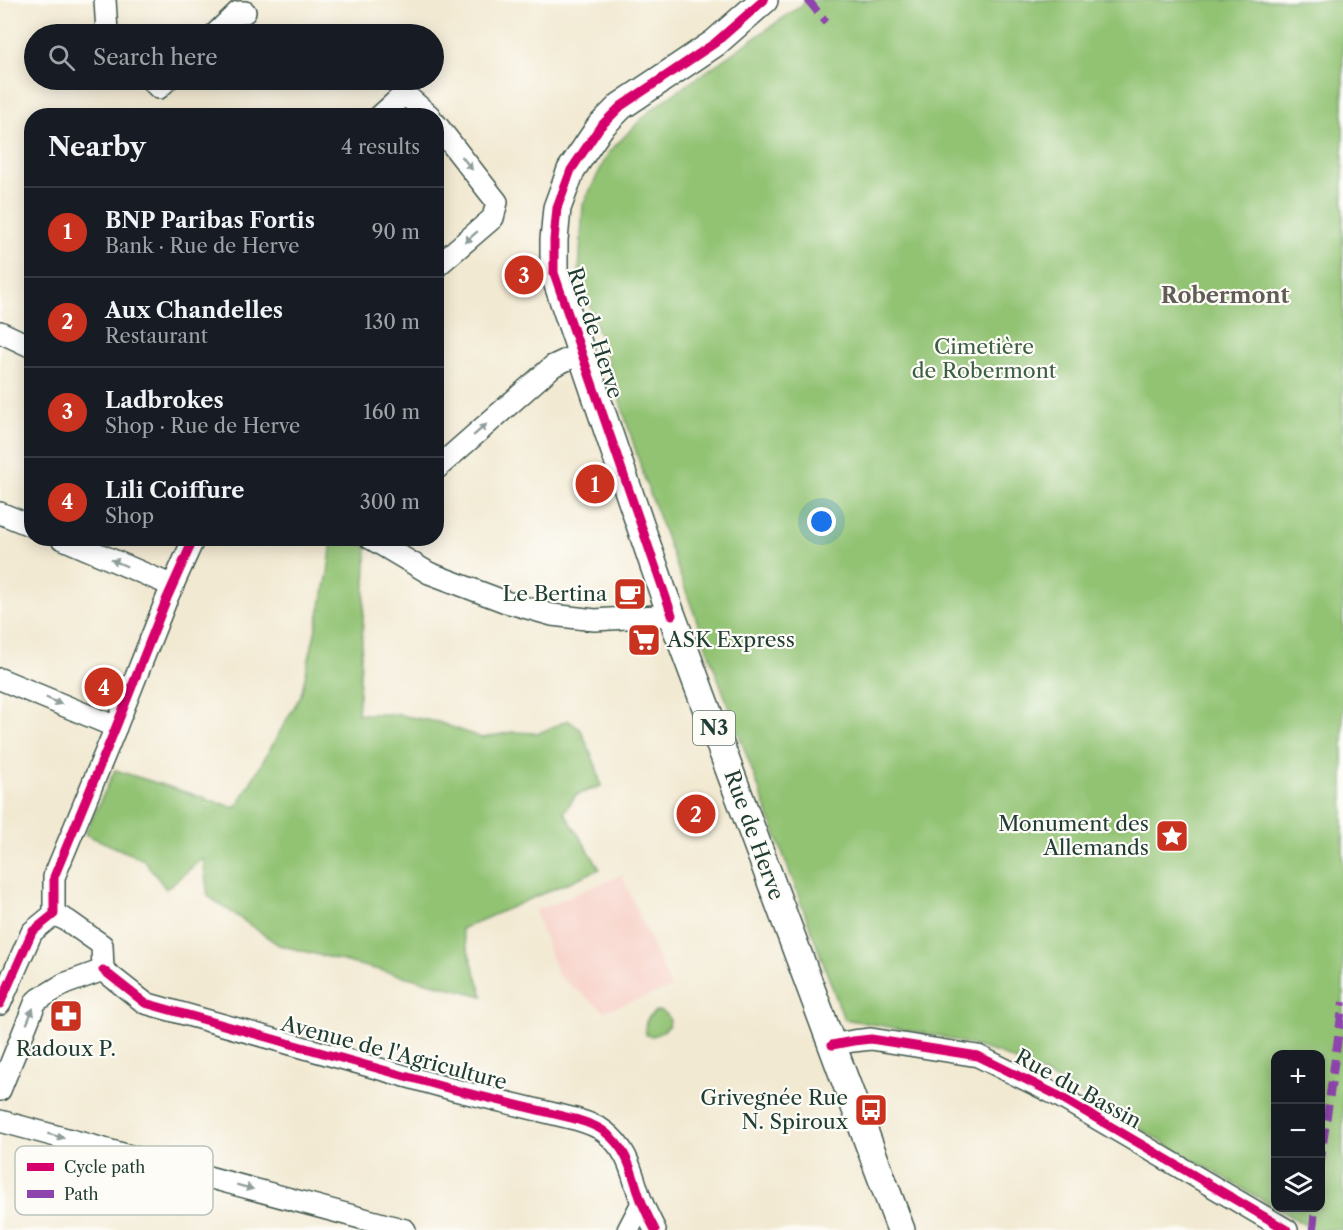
<!DOCTYPE html>
<html lang="en">
<head>
<meta charset="utf-8">
<style>
	:root { --surface:#171b24; --page:#20242c; --text:#f1f3f6; --muted:#9ea1a6; --line:#363941; --accent:#c8321e }
	body { margin:0; font-family:"Libre Caslon Text",serif; background:var(--page); color:var(--text) }
	.controls { position:absolute; right:18px; bottom:18px; display:grid; overflow:hidden; border-radius:12px; box-shadow:0 3px 15px #0003 }
	.controls button { width:54px; height:54px; display:grid; place-items:center; padding:0; border:0; border-bottom:2px solid var(--line); background:var(--surface); color:var(--text); font:30px sans-serif }
	.you { position:absolute; left:822px; top:522px; width:21px; height:21px; margin:-15px; border:4px solid #fff; border-radius:50%; background:#1a73e8; box-shadow:0 0 0 9px #1a73e833 }
	.badge { display:grid; place-items:center; width:39px; height:39px; border-radius:50%; background:var(--accent); color:#fff; font-size:20px; font-weight:700 }
	.pin { position:absolute; translate:-50% -50%; border:3px solid #fff; box-shadow:0 2px 6px #0006 }
	.list { margin:0; padding:0; list-style:none }
	h2 { display:flex; justify-content:space-between; align-items:center; height:78px; margin:0; padding:0 24px; font-size:26px }
	h2 small { font-size:20px; font-weight:400; color:var(--muted) }
	.list li { display:grid; grid-template-columns:39px 1fr auto; gap:18px; align-items:center; box-sizing:border-box; height:90px; padding:0 24px; border-top:2px solid var(--line) }
	.list b { display:block; font-size:22px; white-space:nowrap }
	.list p { margin:0; font-size:20px; white-space:nowrap; color:var(--muted) }
	.list em { font-size:20px; font-style:normal; color:var(--muted) }
	.icon { flex:none; width:33px; height:33px; fill:none; stroke:currentColor; stroke-width:2; stroke-linecap:round; stroke-linejoin:round }
	.map { position:relative; flex:none; width:1343px; height:1230px; overflow:hidden }
	.search { position:absolute; background:var(--surface); box-shadow:0 3px 15px #0003; left:24px; top:24px; width:420px; height:66px; display:flex; align-items:center; gap:15px; box-sizing:border-box; padding:0 21px; border-radius:33px; color:var(--muted); font-size:22px }
	.panel { position:absolute; background:var(--surface); box-shadow:0 3px 15px #0003; left:24px; top:108px; width:420px; height:438px; border-radius:24px }
	.map>svg:first-child { display:block }
	.built { fill:#f7d1c8 }
	.green { fill:#92c373; stroke:#588054; stroke-width:1.5; fill-rule:evenodd }
	.lines { fill:none; stroke-linecap:round; stroke-linejoin:round }
	.minor-casing { stroke:#3f574c; stroke-width:24 }
	.major-casing { stroke:#3f574c; stroke-width:30 }
	.minor { stroke:#fff; stroke-width:21 }
	.major { stroke:#fff; stroke-width:27 }
	.quiet { stroke:#8e44ad; stroke-width:8; stroke-dasharray:15 8; stroke-linecap:butt }
	.cycleway-casing { stroke:#fdfcf7; stroke-width:13 }
	.cycleway { stroke:#d6006c; stroke-width:9 }
	.oneway { fill:#8f9e9a }
	.labels { text-anchor:middle; stroke-width:4.5; stroke-linejoin:round; paint-order:stroke }
	.shield { fill:#fdfcf7; stroke:#62766e; stroke-width:1.5 }
	.shield-label { font-size:20px; font-weight:bold; fill:#1f3d34 }
	.street-label { font-size:21px; fill:#1f3d34; stroke:#fdfcf7 }
	.park-label { font-size:21px; fill:#3c5e44; stroke:#fdfcf7 }
	.poi-label { font-size:21px; fill:#1f3d34; stroke:#fdfcf7; text-anchor:end }
	.neighbourhood-label { font-size:22px; font-weight:bold; fill:#615c56; stroke:#fdfcf7 }
	.key { fill:#fdfcf7; stroke:#bac3bc; stroke-width:1.5 }
	.key-label { font-size:16px; fill:#1f3d34 }
</style>
</head>
<body>
<div class="map">
<svg width="1343" height="1230" viewBox="0 0 1343 1230">
	<rect width="100%" height="100%" fill="#fdfcf7"/>
	<filter id="ink" filterUnits="userSpaceOnUse"><feTurbulence type="fractalNoise" baseFrequency=".0167" numOctaves="2"/><feDisplacementMap in="SourceGraphic" scale="12" xChannelSelector="R" yChannelSelector="G"/><feConvolveMatrix kernelMatrix="1 2 1 2 8 2 1 2 1" color-interpolation-filters="sRGB"/></filter>
	<filter id="wash" filterUnits="userSpaceOnUse"><feTurbulence type="fractalNoise" baseFrequency=".008" numOctaves="4" result="noise"/><feDisplacementMap in="SourceGraphic" scale="24" xChannelSelector="R" yChannelSelector="G"/><feGaussianBlur stdDeviation="1.35" result="paint"/><feColorMatrix in="noise" values="0 0 0 0 0 0 0 0 0 0 0 0 0 0 0 0 0 1.4 0 .05"/><feComposite in="paint" operator="in"/></filter>
	<g filter="url(#wash)">
		<rect width="100%" height="100%" fill="#f2e9d2"/>
		<polygon class="built" points="622,875 671,988 604,1011 558,976 535,911"/>
		<g class="green">
			<path d="M806,0H1343V1230H1314L1054,1079L998,1053L940,1036L844,1019L646,483L579,272L583,204L609,152L652,109L802,5ZM1276,1054H1320V1208H1276Z"/>
			<polygon points="332,539 352,539 367,548 358,714 394,714 438,722 482,738 512,732 539,733 568,720 581,730 596,766 601,786 576,795 564,812 600,869 461,929 483,996 279,945 208,896 203,858 166,889 144,860 85,834 115,770 236,808 301,695 328,574"/>
			<path d="M656,1011C668,1011 675,1021 665,1030C661,1033 656,1035 652,1036L646,1035C644,1024 646,1017 656,1011Z"/>
		</g>
	</g>
	<g filter="url(#ink)">
		<g class="lines">
			<g class="minor-casing">
				<g id="minor">
					<polyline points="105,0 107,32 109,34"/>
					<polyline points="215,34 238,12 245,12"/>
					<polyline points="151,80 159,88 167,80"/>
					<polyline points="380,116 401,97 407,96 430,116"/>
					<polyline points="436,124 497,202 493,218 436,267"/>
					<polyline points="0,332 32,347"/>
					<polyline points="436,469 553,366 581,353"/>
					<polyline points="0,513 32,526"/>
					<polyline points="61,538 173,586"/>
					<polyline points="370,538 429,573 506,602 552,615 595,620 672,615"/>
					<polyline points="0,679 116,727"/>
					<path d="M103,970L145,1003L451,1089L575,1119C585,1122 596,1125 605,1132C630,1152 631,1173 641,1200C645,1211 650,1220 655,1230"/>
					<polyline points="0,1004 32,932 54,914 54,877 116,727 167,598 194,538"/>
					<polyline points="832,1045 853,1041 871,1039 978,1056 1057,1095 1287,1230"/>
					<polyline points="0,1090 36,1001 64,984 103,970 102,945 68,921 54,914"/>
					<polyline points="0,1121 405,1230"/>
					<polyline points="628,1230 642,1203"/>
				</g>
			</g>
			<g class="major-casing">
				<polyline id="major" points="764,0 715,43 621,106 600,127 571,170 557,208 554,240 554,273 663,592 901,1230"/>
			</g>
			<use href="#minor" class="minor"/>
			<use href="#major" class="major"/>
			<g class="quiet">
				<polyline points="808,0 826,22"/>
				<polyline points="1320,1165 1343,1002"/>
				<polyline points="1313,1230 1315,1208"/>
			</g>
			<g class="cycleway-casing">
				<g id="cycleway">
					<polyline points="672,615 554,273 554,240 557,208 571,170 600,127 621,106 715,43 764,0"/>
					<path d="M103,970L145,1003L451,1089L575,1119C585,1122 596,1125 605,1132C630,1152 631,1173 641,1200C645,1211 650,1220 655,1230"/>
					<polyline points="0,1004 32,932 54,914 54,877 116,727 167,598 194,538"/>
					<polyline points="832,1045 853,1041 871,1039 978,1056 1057,1095 1287,1230"/>
				</g>
			</g>
			<use href="#cycleway" class="cycleway"/>
		</g>
		<defs><path id="oneway-solid" d="M-6-.8H1V-3.2L6.5 0L1 3.2V.8H-6Z" transform="scale(1.5)"/></defs>
		<g class="oneway">
			<use href="#oneway-solid" transform="translate(467 163) rotate(52)"/>
			<use href="#oneway-solid" transform="translate(471 237) rotate(139)"/>
			<use href="#oneway-solid" transform="translate(480 430) rotate(-41)"/>
			<use href="#oneway-solid" transform="translate(119 563) rotate(-157)"/>
			<use href="#oneway-solid" transform="translate(54 701) rotate(23)"/>
			<use href="#oneway-solid" transform="translate(30 1016) rotate(-68)"/>
			<use href="#oneway-solid" transform="translate(56 1136) rotate(15)"/>
			<use href="#oneway-solid" transform="translate(245 1187) rotate(15)"/>
		</g>
	</g>
	<defs>
		<g id="cafe-square" transform="scale(1.725)"><rect x="-9" y="-9" width="18" height="18" rx="4" fill="#c8321e" stroke="#fdfcf7"/><path d="M-5.5-4.5H6V0H3Q3 3.5 0 3.5H-2.5Q-5.5 3.5-5.5 0ZM3-3.2v2h1.7v-2ZM-6 4.5H4V6H-6Z" fill="#fff"/></g>
		<g id="supermarket-square" transform="scale(1.725)"><rect x="-9" y="-9" width="18" height="18" rx="4" fill="#c8321e" stroke="#fdfcf7"/><path d="M-6-5.5h2.5l.6 2H6L4.5 2H-2.5L-4.4-4H-6ZM-1.5 3.2a1.3 1.3 0 1 0 .1 0ZM3 3.2a1.3 1.3 0 1 0 .1 0Z" fill="#fff"/></g>
		<g id="sight-square" transform="scale(1.725)"><rect x="-9" y="-9" width="18" height="18" rx="4" fill="#c8321e" stroke="#fdfcf7"/><path d="M0-6L1.8-2.2L6-1.7L2.9 1.2L3.7 5.4L0 3.3L-3.7 5.4L-2.9 1.2L-6-1.7L-1.8-2.2Z" fill="#fff"/></g>
		<g id="pharmacy-square" transform="scale(1.725)"><rect x="-9" y="-9" width="18" height="18" rx="4" fill="#c8321e" stroke="#fdfcf7"/><path d="M-2-6h4v4h4v4h-4v4h-4v-4h-4v-4h4Z" fill="#fff"/></g>
		<g id="bus-square" transform="scale(1.725)"><rect x="-9" y="-9" width="18" height="18" rx="4" fill="#c8321e" stroke="#fdfcf7"/><path d="M-5-6H5V4H4V6H2V4H-2V6H-4V4H-5ZM-3.5-4V0h7V-4ZM-3.5 1.2v1.5H-2V1.2ZM2 1.2v1.5H3.5V1.2Z" fill="#fff"/></g>
	</defs>
	<g fill-rule="evenodd">
		<use href="#cafe-square" x="630" y="594"/>
		<use href="#supermarket-square" x="644" y="640"/>
		<use href="#sight-square" x="1172" y="836"/>
		<use href="#pharmacy-square" x="66" y="1016"/>
		<use href="#bus-square" x="871" y="1110"/>
	</g>
	<g class="labels">
		<rect class="shield" x="693" y="711" width="42" height="34" rx="4.5"/>
		<g class="shield-label">
			<text x="714" y="735">N3</text>
		</g>
		<g class="street-label">
			<text transform="translate(595 333) rotate(72)" y="7">Rue de Herve</text>
			<text transform="translate(754 835) rotate(70)" y="7">Rue de Herve</text>
			<text transform="translate(394 1053) rotate(15)" y="7">Avenue de l'Agriculture</text>
			<text transform="translate(1078 1089) rotate(29)" y="7">Rue du Bassin</text>
		</g>
		<g class="park-label">
			<text x="984" y="354">Cimetière<tspan x="984" dy="24">de Robermont</tspan></text>
		</g>
		<g class="poi-label">
			<text x="607" y="601">Le Bertina</text>
			<text x="667" y="647" text-anchor="start">ASK Express</text>
			<text x="1149" y="831">Monument des<tspan x="1149" dy="24">Allemands</tspan></text>
			<text x="66" y="1056" text-anchor="middle">Radoux P.</text>
			<text x="848" y="1105">Grivegnée Rue<tspan x="848" dy="24">N. Spiroux</tspan></text>
		</g>
		<g class="neighbourhood-label">
			<text x="1225" y="303">Robermont</text>
		</g>
	</g>
	<rect x="15" y="1146" width="198" height="69" rx="9" class="key"/>
	<rect x="27" y="1163" width="27" height="8" fill="#d6006c"/>
	<rect x="27" y="1190" width="27" height="8" fill="#8e44ad"/>
	<g class="key-label">
		<text x="64" y="1173">Cycle path</text>
		<text x="64" y="1200">Path</text>
	</g>
</svg>
<div class="controls">
<button>+</button>
<button>−</button>
<button><svg class="icon" aria-label="layers" viewBox="0 0 24 24"><path d="M12 4l9 5-9 5-9-5zM3 14l9 5 9-5"/></svg></button>
</div>
<div class="you"></div>
<div class="pin badge" style="left:595px;top:484px">1</div>
<div class="pin badge" style="left:696px;top:814px">2</div>
<div class="pin badge" style="left:524px;top:275px">3</div>
<div class="pin badge" style="left:104px;top:687px">4</div>
<div class="search"><svg class="icon" aria-label="search" viewBox="0 0 24 24"><circle cx="10" cy="10" r="6"/><path d="M15 15l6 6"/></svg>Search here</div>
<section class="panel">
<h2>Nearby<small>4 results</small></h2>
<ul class="list">
<li><span class="badge">1</span><div><b>BNP Paribas Fortis</b><p>Bank · Rue de Herve</p></div><em>90 m</em></li>
<li><span class="badge">2</span><div><b>Aux Chandelles</b><p>Restaurant</p></div><em>130 m</em></li>
<li><span class="badge">3</span><div><b>Ladbrokes</b><p>Shop · Rue de Herve</p></div><em>160 m</em></li>
<li><span class="badge">4</span><div><b>Lili Coiffure</b><p>Shop</p></div><em>300 m</em></li>
</ul>
</section>
</div>
</body>
</html>
